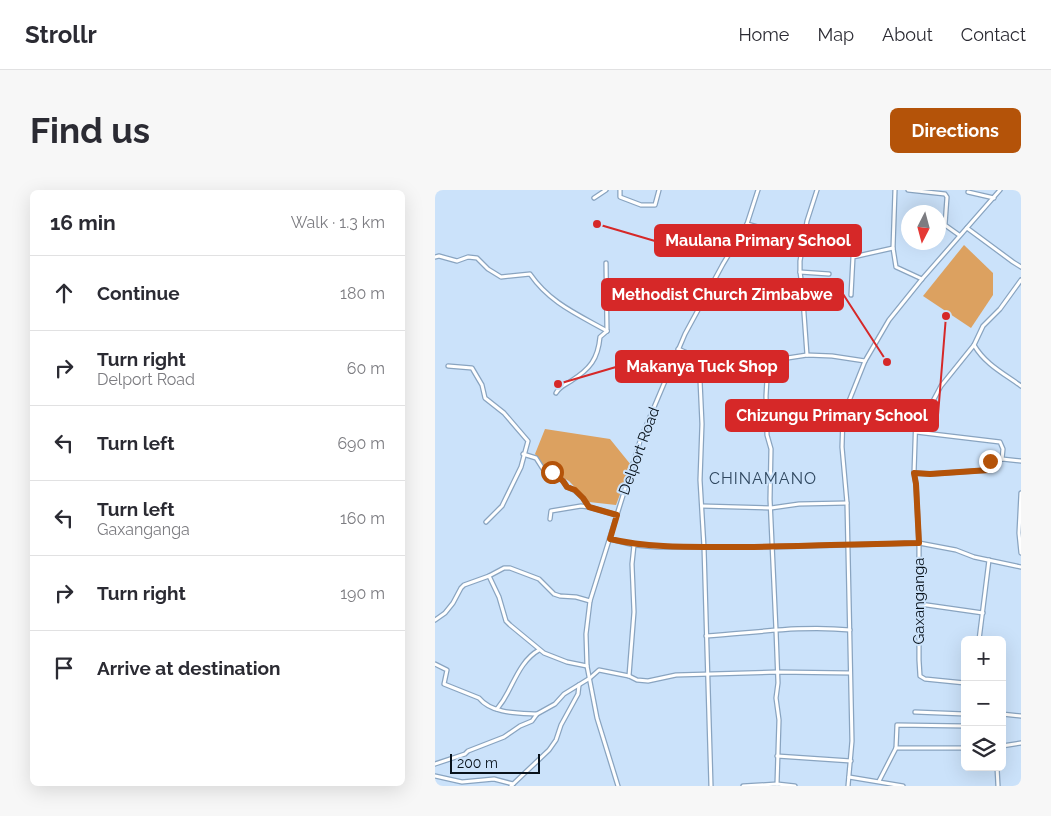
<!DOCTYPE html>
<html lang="en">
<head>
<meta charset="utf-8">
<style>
	:root { --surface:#fff; --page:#f7f7f7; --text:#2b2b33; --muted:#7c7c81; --line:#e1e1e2; --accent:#b45309 }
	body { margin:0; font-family:Raleway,sans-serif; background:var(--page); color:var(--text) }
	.controls { position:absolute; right:15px; bottom:15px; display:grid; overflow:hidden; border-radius:8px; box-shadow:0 5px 20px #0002 }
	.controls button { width:45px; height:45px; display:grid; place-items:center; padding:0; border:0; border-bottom:1px solid var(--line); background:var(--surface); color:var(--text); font:25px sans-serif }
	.compass { position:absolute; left:466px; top:15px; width:45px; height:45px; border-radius:50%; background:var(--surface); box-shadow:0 5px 20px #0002; rotate:186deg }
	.scale { position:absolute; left:15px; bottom:12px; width:90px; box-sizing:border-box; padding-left:5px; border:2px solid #07111a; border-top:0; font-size:14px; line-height:18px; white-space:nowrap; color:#07111a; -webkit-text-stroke:4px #cbe2fa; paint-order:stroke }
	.stop { position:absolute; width:15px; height:15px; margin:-11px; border:4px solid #b45309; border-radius:50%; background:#fff }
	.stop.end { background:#b45309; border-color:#fff; box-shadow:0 1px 5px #0008 }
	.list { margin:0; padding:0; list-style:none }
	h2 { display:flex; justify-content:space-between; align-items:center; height:65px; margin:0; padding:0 20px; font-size:21px }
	h2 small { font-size:16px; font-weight:400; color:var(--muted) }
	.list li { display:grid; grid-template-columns:32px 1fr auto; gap:15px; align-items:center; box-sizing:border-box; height:75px; padding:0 20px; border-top:1px solid var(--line) }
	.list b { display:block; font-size:19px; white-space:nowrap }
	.list p { margin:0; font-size:16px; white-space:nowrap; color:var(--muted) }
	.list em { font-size:16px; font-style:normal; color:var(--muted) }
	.icon { flex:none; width:28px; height:28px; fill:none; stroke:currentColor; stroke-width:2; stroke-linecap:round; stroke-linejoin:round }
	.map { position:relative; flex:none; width:586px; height:596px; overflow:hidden; border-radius:8px }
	header { display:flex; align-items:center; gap:30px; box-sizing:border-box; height:70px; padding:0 25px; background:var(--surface); border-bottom:1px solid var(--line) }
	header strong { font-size:24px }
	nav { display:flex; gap:28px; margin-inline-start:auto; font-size:18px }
	.intro { display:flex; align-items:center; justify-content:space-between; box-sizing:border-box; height:120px; padding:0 30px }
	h1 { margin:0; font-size:35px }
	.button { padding:12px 22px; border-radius:8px; background:var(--accent); color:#fff; font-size:18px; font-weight:700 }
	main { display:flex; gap:30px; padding:0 30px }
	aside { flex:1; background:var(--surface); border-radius:8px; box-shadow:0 5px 20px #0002 }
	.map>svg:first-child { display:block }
	.green { fill:#dca160 }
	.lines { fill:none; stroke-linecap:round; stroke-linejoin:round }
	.minor-casing { stroke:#89a4c0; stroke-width:5.5 }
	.minor { stroke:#fff; stroke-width:3 }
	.route { stroke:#b45309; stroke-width:6 }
	.labels { text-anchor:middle; stroke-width:4; stroke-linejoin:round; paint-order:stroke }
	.street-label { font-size:15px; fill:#07111a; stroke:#cbe2fa }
	.neighbourhood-label { font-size:16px; letter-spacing:1px; fill:#2f475f; stroke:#cbe2fa }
	.leader { fill:none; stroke:#d62828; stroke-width:2 }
	.callout-dot { fill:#d62828; stroke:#cbe2fa; stroke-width:2 }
	.callout { fill:#d62828; stroke:#d62828; stroke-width:2 }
	.callout-label { font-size:16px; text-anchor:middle; font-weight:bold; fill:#fff }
</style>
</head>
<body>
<header>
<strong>Strollr</strong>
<nav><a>Home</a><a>Map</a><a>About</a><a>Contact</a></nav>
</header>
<div class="intro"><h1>Find us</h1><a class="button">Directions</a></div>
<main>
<aside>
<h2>16 min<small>Walk · 1.3 km</small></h2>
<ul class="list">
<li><svg class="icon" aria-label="ahead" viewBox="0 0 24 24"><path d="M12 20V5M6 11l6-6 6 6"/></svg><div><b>Continue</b></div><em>180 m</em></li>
<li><svg class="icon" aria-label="right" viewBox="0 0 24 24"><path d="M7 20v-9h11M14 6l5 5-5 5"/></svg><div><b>Turn right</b><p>Delport Road</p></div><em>60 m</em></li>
<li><svg class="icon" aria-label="left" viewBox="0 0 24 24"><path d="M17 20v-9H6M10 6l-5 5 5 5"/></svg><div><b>Turn left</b></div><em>690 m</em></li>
<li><svg class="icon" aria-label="left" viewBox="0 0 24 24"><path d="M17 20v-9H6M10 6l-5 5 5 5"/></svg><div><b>Turn left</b><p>Gaxanganga</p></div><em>160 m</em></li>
<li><svg class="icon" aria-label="right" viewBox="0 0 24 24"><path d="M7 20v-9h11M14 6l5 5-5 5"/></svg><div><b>Turn right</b></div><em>190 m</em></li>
<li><svg class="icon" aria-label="arrive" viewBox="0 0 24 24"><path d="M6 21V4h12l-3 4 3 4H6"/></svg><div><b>Arrive at destination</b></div></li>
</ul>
</aside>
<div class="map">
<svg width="586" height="596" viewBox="0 0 586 596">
	<rect width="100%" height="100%" fill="#cbe2fa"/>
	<g class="green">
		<polygon points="529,55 558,83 558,105 536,138 488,106"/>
		<polygon points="110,239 175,249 196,275 181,315 154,312 134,291 109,277 100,264"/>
	</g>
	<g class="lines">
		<g class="minor-casing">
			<g id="minor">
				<polyline points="185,0 185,7 206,15 220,15 224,0"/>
				<polyline points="460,0 458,58 461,77 487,89"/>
				<polyline points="473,0 510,4 512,7 510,35 524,45"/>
				<polyline points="533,2 559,8"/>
				<polyline points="159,8 171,0"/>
				<polyline points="312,34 369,49"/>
				<polyline points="532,38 578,72 586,77"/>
				<path d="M0,67L4,66L22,71L33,67L42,68L53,79L66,87L95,84C115,113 142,124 172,141"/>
				<polyline points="171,73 172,141"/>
				<polyline points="365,82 394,84"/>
				<path d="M586,90L565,119L548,136L539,155C550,174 568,183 586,196"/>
				<polyline points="416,105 418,67 458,58"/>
				<polyline points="243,159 264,168 306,172 333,171 372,165 397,166 430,171"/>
				<polyline points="372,165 367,96 365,82 365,71 372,31 382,0"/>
				<polyline points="264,168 267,234 265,290 269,357 276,596"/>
				<polyline points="333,171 331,206 332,245 336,259 335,309 341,440 343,493 341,508 344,530 342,594"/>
				<polyline points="13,176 37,178 47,195 50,208 69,223 93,251 86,277 67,316 51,332"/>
				<path d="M121,203C125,196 130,195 136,191C155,179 163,169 165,147L172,141"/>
				<polyline points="481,242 565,252 568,259 567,269"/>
				<polyline points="88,264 101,268 108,279 117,282 128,291 132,297 139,300 148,308 154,317"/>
				<polyline points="479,283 495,284 555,280 555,271 567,269 586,271"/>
				<polyline points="586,303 584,343 586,363"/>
				<polyline points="267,316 336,318 364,314 412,313"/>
				<polyline points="115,329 116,321 146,316 154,317 182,325"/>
				<polyline points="175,349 199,355 221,357 337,357 484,353 521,360 539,367 586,377"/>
				<polyline points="54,386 64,407 71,431 75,435 109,463 132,472 152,476"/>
				<polyline points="485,414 548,423"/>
				<polyline points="0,430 10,423 18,413 26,398 29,395 54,386 69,378 75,378 104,389 119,404 125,406 141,407 155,411"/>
				<path d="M271,446C319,443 367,435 415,440"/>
				<polyline points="544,450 554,370"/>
				<path d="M0,474L12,480L9,494L44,508C57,524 83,523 102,524"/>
				<polyline points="194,486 199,422 197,374 199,355"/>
				<polyline points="530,493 490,489 485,486 484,470 484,353 481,294 479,283 481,223 498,211 506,196 539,155"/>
				<path d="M62,519C66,514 70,508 73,502C81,487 88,469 104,460"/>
				<polyline points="480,522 530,524"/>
				<polyline points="567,524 586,526"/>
				<polyline points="567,556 586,553"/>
				<polyline points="461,558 462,535 530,536"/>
				<polyline points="342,566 416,571"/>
				<polyline points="0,574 30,564 33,561 69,547 85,536 97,531 102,524 120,514 129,504 155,488 164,480 194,486 202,490 213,491 241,485 342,482 415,483"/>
				<polyline points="562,577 563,596"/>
				<polyline points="0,586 27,592 59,589 78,594"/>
				<polyline points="414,587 468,596"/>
				<polyline points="444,591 461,558 530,558"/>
				<polyline points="76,596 114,560 121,550 126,535 143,504 144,495"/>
				<polyline points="183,596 162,528 152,476 151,444 155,411 206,248 250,144 288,74 312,34 323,0"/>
				<polyline points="308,596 342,594 360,596"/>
				<polyline points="413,596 417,551 412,313 407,257 408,226 430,171 454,130 487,89 565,0"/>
			</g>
		</g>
		<use href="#minor" class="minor"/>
	</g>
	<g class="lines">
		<path class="route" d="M117,282L128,291L132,297L140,300L148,308L154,317L182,325L175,349C214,358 253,357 293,357C356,357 420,354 484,353L481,294L479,283L495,284L554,280L555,271"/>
	</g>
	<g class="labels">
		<g class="street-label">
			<text transform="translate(204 261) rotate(-70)" y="5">Delport Road</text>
			<text transform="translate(484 411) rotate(-90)" y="5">Gaxanganga</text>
		</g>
		<g class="neighbourhood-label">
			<text x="328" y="294">CHINAMANO</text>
		</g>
	</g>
	<path class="leader" d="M162 34L220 51M452 172L408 104M123 194L181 177M511 126L503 225"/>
	<g class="callout-dot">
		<circle cx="162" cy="34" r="5"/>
		<circle cx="452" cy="172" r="5"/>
		<circle cx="123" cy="194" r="5"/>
		<circle cx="511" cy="126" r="5"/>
	</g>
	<g class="callout">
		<rect x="220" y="35" width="206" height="31" rx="5"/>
		<rect x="167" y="89" width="241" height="31" rx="5"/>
		<rect x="181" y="161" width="172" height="31" rx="5"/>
		<rect x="291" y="210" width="212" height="31" rx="5"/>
	</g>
	<g class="callout-label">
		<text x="323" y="56">Maulana Primary School</text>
		<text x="287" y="110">Methodist Church Zimbabwe</text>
		<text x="267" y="182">Makanya Tuck Shop</text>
		<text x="397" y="231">Chizungu Primary School</text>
	</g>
</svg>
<div class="controls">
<button>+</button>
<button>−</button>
<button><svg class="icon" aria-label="layers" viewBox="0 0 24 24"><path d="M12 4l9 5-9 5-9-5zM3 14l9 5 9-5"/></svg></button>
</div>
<svg class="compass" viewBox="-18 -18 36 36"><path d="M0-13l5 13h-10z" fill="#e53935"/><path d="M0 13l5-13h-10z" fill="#7c7c81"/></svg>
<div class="scale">200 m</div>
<div class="stop" style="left:117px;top:282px"></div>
<div class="stop end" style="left:555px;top:271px"></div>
</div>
</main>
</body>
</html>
